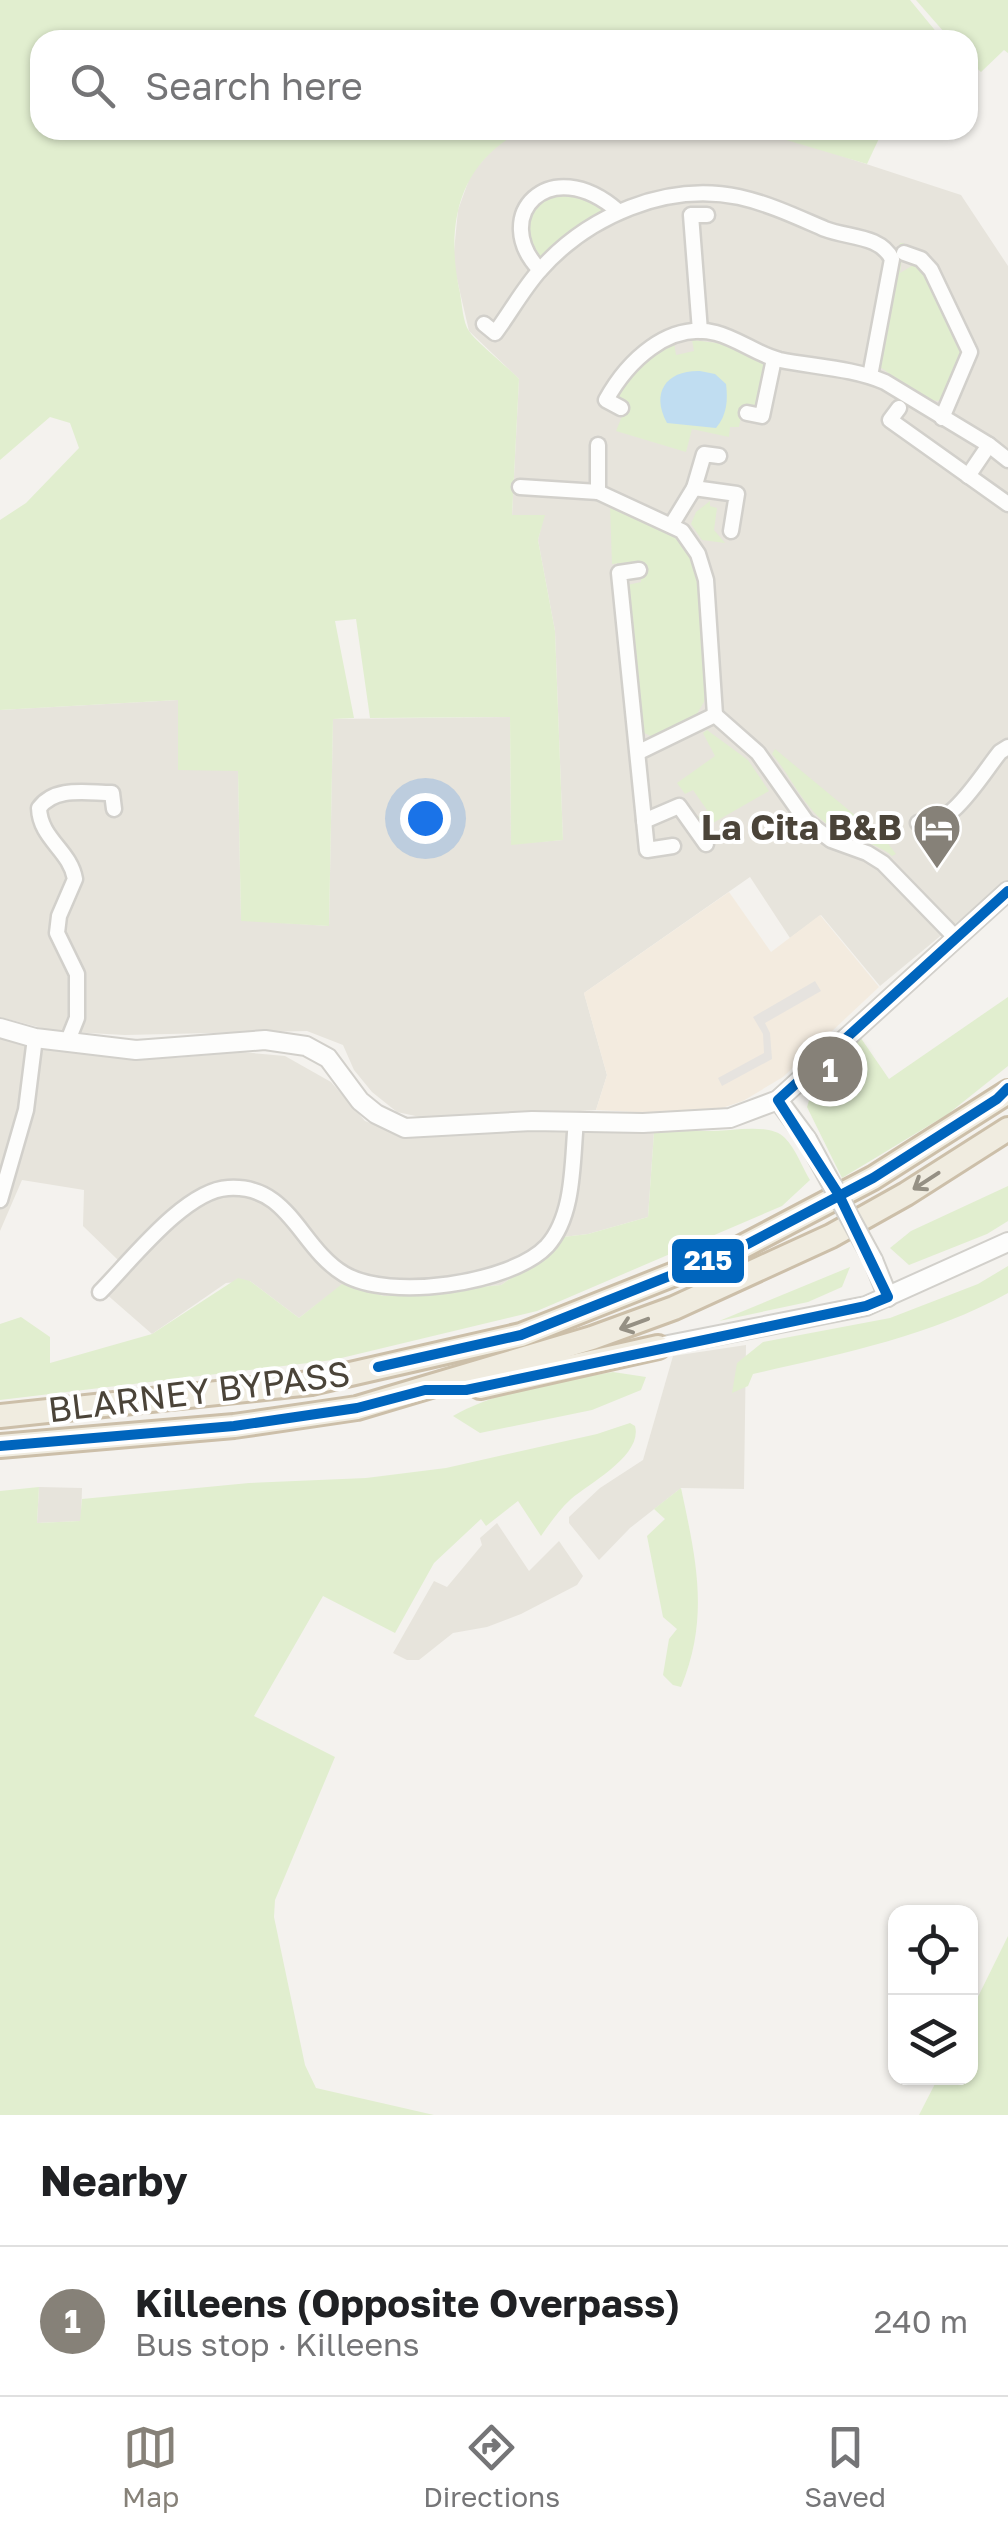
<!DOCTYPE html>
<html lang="en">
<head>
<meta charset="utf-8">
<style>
	:root { --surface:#fff; --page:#f2f2f2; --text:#202124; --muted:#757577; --line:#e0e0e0; --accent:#868178 }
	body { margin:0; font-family:"Golos Text",sans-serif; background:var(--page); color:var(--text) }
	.controls { position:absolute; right:30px; bottom:30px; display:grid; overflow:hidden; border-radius:20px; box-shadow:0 2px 8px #0004 }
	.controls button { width:90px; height:90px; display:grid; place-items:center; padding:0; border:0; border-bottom:2px solid var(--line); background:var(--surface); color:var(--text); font:50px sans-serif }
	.you { position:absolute; left:425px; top:818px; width:35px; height:35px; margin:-25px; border:8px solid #fff; border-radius:50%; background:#1a73e8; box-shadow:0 0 0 15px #1a73e833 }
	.badge { display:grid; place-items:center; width:65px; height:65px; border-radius:50%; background:var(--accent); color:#fff; font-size:32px; font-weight:700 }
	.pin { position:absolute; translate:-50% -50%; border:5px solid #fff; box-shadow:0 2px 10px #0006 }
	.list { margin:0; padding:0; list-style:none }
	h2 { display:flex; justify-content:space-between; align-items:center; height:130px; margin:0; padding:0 40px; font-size:42px }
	h2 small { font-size:32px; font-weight:400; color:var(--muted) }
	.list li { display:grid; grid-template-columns:65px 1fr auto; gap:30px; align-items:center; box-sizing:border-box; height:150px; padding:0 40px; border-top:2px solid var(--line) }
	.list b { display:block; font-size:38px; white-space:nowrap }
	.list p { margin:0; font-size:32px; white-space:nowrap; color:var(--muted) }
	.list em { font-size:32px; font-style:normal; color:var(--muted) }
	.icon { flex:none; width:55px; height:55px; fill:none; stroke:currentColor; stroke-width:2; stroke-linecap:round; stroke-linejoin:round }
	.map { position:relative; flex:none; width:1008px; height:2115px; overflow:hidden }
	.search { position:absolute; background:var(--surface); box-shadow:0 2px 8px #0004; left:30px; right:30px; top:30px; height:110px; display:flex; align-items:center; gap:25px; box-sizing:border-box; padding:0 35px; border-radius:30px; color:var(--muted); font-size:38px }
	.sheet { height:280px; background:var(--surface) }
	nav { display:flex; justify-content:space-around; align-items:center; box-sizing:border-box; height:140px; border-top:2px solid var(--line); background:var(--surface); font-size:28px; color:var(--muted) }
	nav a { display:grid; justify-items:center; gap:5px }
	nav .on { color:var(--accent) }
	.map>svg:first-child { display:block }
	.residential { fill:#e7e4dc }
	.commercial { fill:#f3ebdf }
	.green { fill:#e1eecf }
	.parking { fill:#e6e3df }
	.water { fill:#c0ddf1 }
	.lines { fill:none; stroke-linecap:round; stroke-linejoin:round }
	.minor-casing { stroke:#d2d0cb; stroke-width:19 }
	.tertiary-casing { stroke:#d2d0cb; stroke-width:22 }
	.trunk-casing { stroke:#ccbfa9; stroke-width:28 }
	.minor { stroke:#fdfdfc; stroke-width:14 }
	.tertiary { stroke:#fdfdfc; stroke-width:18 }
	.trunk { stroke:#f0ece0; stroke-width:22 }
	.tertiary-bridge-casing { stroke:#d2d0cb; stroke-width:22; stroke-linecap:butt }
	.tertiary-bridge { stroke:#fdfdfc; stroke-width:18 }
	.bus-1-casing { stroke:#fff; stroke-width:18 }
	.bus-1 { stroke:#0065bd; stroke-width:10 }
	.oneway { stroke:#959084 }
	.labels { text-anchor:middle; stroke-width:8; stroke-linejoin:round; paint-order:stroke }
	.poi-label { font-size:35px; font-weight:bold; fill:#4b4439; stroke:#fff; text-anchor:end }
	.street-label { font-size:35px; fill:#4b4439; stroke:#fff }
	.line-badge { stroke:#fff; stroke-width:4 }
	.badge-label { font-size:28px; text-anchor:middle; font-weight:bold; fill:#fff }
</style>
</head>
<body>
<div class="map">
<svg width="1008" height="2115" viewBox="0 0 1008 2115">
	<rect width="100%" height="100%" fill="#f4f2ee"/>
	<g class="residential">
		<polygon points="524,130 753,130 799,142 961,195 1008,266 1008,880 880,986 821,915 790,938 750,877 584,993 607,1075 596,1110 434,1120 397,1112 372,1092 354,1070 343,1045 307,1031 125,1035 53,1031 0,1017 0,710 178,700 238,771 241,920 329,926 333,719 510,717 511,844 563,840 555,631 538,540 544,515 512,516 519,379 469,331 453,262 458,210 471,174 499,142"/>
		<polygon points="0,1039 79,1052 175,1058 241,1052 285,1056 331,1082 365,1121 403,1136 556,1129 654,1132 648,1217 588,1234 563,1237 553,1249 501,1285 384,1296 342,1285 299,1318 250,1281 226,1283 152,1334 97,1286 119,1261 83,1226 84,1190 22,1180 0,1231"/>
		<polygon points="746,1345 744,1489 681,1488 630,1528 599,1560 569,1523 569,1517 600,1488 643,1460 673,1356"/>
		<polygon points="39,1487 82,1488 81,1521 37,1523"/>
		<polygon points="497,1523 529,1571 559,1541 583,1576 577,1585 521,1614 487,1627 453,1633 419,1660 407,1660 393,1653 434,1581 447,1587 482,1545 480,1538"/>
	</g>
	<polygon class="commercial" points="729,892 771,952 820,915 879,987 783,1077 743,1101 716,1110 674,1114 596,1110 607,1075 584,993"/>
	<g class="green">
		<path d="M0,0H910L943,40H40V130H524C458,162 445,226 460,293C462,304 463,323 469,331C475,341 509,368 519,379L512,515H545L538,540L555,631L563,840L511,845L510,717L370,718L356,619L335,621L354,718L333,719L329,926L241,921L238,771L178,770V700L0,710V520L26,503L79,448L70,423L50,417L0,460Z"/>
		<polygon points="916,0 1008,0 1008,53 1004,50 981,72 968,60 968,40 951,40"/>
		<polygon points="753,130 883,130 867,164"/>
		<path d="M570,191L601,206V212L544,256H539C524,241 524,208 545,197C552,193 562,193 570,191Z"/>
		<polygon points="900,243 904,243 900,273 915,264 923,269 962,351 962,363 942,401 927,400 880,367"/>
		<path d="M692,340L733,345L765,362L757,406L743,405L739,427H730L729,437L692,429L686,452L616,431L627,404L614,396C626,372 651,356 674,343L676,355L694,351Z"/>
		<polygon points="710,501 710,506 717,508 714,530 725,543 702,540 691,524 696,512"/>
		<path d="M610,506C632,516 662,525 680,542C705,566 707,668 704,702L695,717L653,737L642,732L627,585L641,582L639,561L612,564Z"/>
		<polygon points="707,730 748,760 769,791 713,823 708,815 700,820 698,817 707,810 693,790 685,794 677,783 715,756 703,733"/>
		<path d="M775,749L886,841L896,854L892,856C875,841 852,841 834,829C804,810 794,780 772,754Z"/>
		<polygon points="1008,997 1008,1066 948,1114 842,1178 807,1107 813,1088 858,1034 889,1079"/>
		<path d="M684,1128C714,1138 765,1118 785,1138C796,1149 802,1167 810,1180L782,1206L537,1311L333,1360L0,1400V1324L21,1317L50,1337V1363L152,1334L238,1278L250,1281L299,1318L342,1284L384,1296L501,1285L553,1249L563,1237L588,1234L648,1217L654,1132Z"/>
		<polygon points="1008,1186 1008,1221 987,1234 909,1265 890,1248 911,1231"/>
		<path d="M1008,1266V1293C929,1337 840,1354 753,1374L748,1386L732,1393L737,1363L763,1342L890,1318L978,1284Z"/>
		<polygon points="850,1267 842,1287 808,1302 719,1321"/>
		<path d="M613,1372L646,1377L641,1390L592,1410L480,1433L453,1416C502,1388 559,1382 613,1372Z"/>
		<path d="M630,1423L635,1426C643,1455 590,1483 571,1499C559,1510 550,1523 541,1536L518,1501L486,1526L481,1519L434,1563L395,1633L323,1596L254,1716L335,1757L275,1900L274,1917L305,2065L316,2088L434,2115H0V1491L39,1487L37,1523L80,1521L82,1499L249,1483L366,1478L446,1468L597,1434Z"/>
		<path d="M681,1488C696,1559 710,1617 681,1687L673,1685L663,1675L669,1639L677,1629L663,1617L647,1536L665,1519L654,1509Z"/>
		<polygon points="1008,1936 1008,2115 919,2115 938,2078 970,2078 971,2011"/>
	</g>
	<polygon class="parking" points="815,981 821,991 765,1023 770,1033 772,1059 722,1086 718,1078 764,1053 763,1034 753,1017"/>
	<path class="water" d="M700,371L715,374L726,384C728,400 727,415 716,428L667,423C650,392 667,370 700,371Z"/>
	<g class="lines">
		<g class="minor-casing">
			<g id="minor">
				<polyline points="904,253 921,259 931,270 970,352 942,418"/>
				<path d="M540,270C489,217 549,151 618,211"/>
				<path d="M484,324L495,333C510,313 523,289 540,270C588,216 666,182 739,197C770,204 797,217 825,229C848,238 880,235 892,259L870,376"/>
				<polyline points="700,331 691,215 707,215"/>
				<path d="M621,408L606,400C627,362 668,321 716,333C739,339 758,355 780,360C815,367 852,368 885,382L989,445L1008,460"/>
				<polyline points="899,408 890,420 1008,504"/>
				<polyline points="747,413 762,416 774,359"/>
				<polyline points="968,476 989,445"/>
				<polyline points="520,487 598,492 682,531 698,554 706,580 715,715"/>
				<polyline points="694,488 737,494 731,531"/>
				<polyline points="598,492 598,445"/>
				<polyline points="672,524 694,488 704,454 719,456"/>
				<polyline points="639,570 619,573 647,850 673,846"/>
				<polyline points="715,715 758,753 806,821 831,840 867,853 883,863 955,937"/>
				<polyline points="639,752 715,715"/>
				<polyline points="644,821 679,806 706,844"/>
				<path d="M918,823C949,832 982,774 1000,752L1008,747"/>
				<path d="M67,1043L77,1018V974L57,933L59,916L75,879C70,850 40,839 39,808C55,786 87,793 112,793L114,809"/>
				<polyline points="0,1200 26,1110 35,1038"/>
				<path d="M100,1292C129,1263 185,1190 228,1188C290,1184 299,1247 344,1274C389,1301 511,1284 547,1246C575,1215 572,1160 576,1121"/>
			</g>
		</g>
		<g class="tertiary-casing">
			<g id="tertiary">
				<polyline points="0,1028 35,1038 136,1050 265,1040 306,1046 328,1058 360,1101 376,1114 405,1128 532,1121 643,1123 730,1118 778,1100 1008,891"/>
				<polyline points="778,1100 807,1139"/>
				<polyline points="873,1260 888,1297"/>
				<polyline points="658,1347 866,1306 1008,1242"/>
			</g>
		</g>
		<g class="trunk-casing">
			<g id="trunk">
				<polyline points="480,1387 658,1347"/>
				<polyline points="0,1416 311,1383 521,1335 740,1248 873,1178 1008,1092"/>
				<polyline points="0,1446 234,1426 357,1408 592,1338 674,1308 831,1236 906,1194 1008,1129"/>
			</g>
		</g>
		<use href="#minor" class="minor"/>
		<use href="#tertiary" class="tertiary"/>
		<use href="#trunk" class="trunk"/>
		<g class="tertiary-bridge-casing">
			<polyline id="tertiary-bridge" points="807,1139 873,1260"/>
		</g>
		<use href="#tertiary-bridge" class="tertiary-bridge"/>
		<g class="bus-1-casing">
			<g id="bus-1">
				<polyline points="378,1367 521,1335 740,1248 873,1178 997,1099 1008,1088"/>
				<polyline points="0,1446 234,1426 357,1408 425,1390 466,1390 866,1306 888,1297 839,1195 778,1100 1008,891"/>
			</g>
		</g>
		<use href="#bus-1" class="bus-1"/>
	</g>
	<defs><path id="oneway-shaft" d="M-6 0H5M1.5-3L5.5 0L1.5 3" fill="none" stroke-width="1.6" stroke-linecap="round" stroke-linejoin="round" transform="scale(2.5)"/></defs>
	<g class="oneway">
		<use href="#oneway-shaft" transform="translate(926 1181) rotate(147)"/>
		<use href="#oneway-shaft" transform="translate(634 1324) rotate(160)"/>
	</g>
	<defs>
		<g id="hotel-pin" transform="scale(2.5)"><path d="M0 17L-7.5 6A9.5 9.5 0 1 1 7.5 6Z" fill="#868178" stroke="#fff"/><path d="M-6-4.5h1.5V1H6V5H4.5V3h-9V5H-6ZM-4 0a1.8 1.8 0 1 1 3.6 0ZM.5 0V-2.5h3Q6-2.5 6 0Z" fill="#fff"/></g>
	</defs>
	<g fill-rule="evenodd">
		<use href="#hotel-pin" x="937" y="828"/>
	</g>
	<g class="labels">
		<g class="poi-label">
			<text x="902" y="840">La Cita B&amp;B</text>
		</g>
		<g class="street-label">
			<text transform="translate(199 1392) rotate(-7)" y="12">BLARNEY BYPASS</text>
		</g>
	</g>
	<rect class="line-badge" x="670" y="1237" width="76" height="48" rx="10" fill="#0065bd"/>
	<g class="badge-label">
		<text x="708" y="1270">215</text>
	</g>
</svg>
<div class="controls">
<button><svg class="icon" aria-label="locate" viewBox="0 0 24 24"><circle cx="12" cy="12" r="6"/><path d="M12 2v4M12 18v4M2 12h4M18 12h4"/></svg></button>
<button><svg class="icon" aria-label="layers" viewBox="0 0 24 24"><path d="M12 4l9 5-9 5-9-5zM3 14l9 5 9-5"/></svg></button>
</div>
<div class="you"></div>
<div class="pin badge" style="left:830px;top:1069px">1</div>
<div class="search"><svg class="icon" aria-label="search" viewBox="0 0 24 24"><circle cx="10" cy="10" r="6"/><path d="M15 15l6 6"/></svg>Search here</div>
</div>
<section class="sheet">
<h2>Nearby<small></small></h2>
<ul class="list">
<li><span class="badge">1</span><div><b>Killeens (Opposite Overpass)</b><p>Bus stop · Killeens</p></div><em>240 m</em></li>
</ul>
</section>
<nav>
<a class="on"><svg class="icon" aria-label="map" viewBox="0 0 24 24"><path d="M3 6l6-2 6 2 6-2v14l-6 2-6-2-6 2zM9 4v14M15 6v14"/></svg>Map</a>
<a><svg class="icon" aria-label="directions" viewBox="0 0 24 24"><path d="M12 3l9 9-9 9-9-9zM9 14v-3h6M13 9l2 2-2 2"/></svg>Directions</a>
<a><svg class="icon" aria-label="saved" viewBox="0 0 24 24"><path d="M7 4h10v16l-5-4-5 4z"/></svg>Saved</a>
</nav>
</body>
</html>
